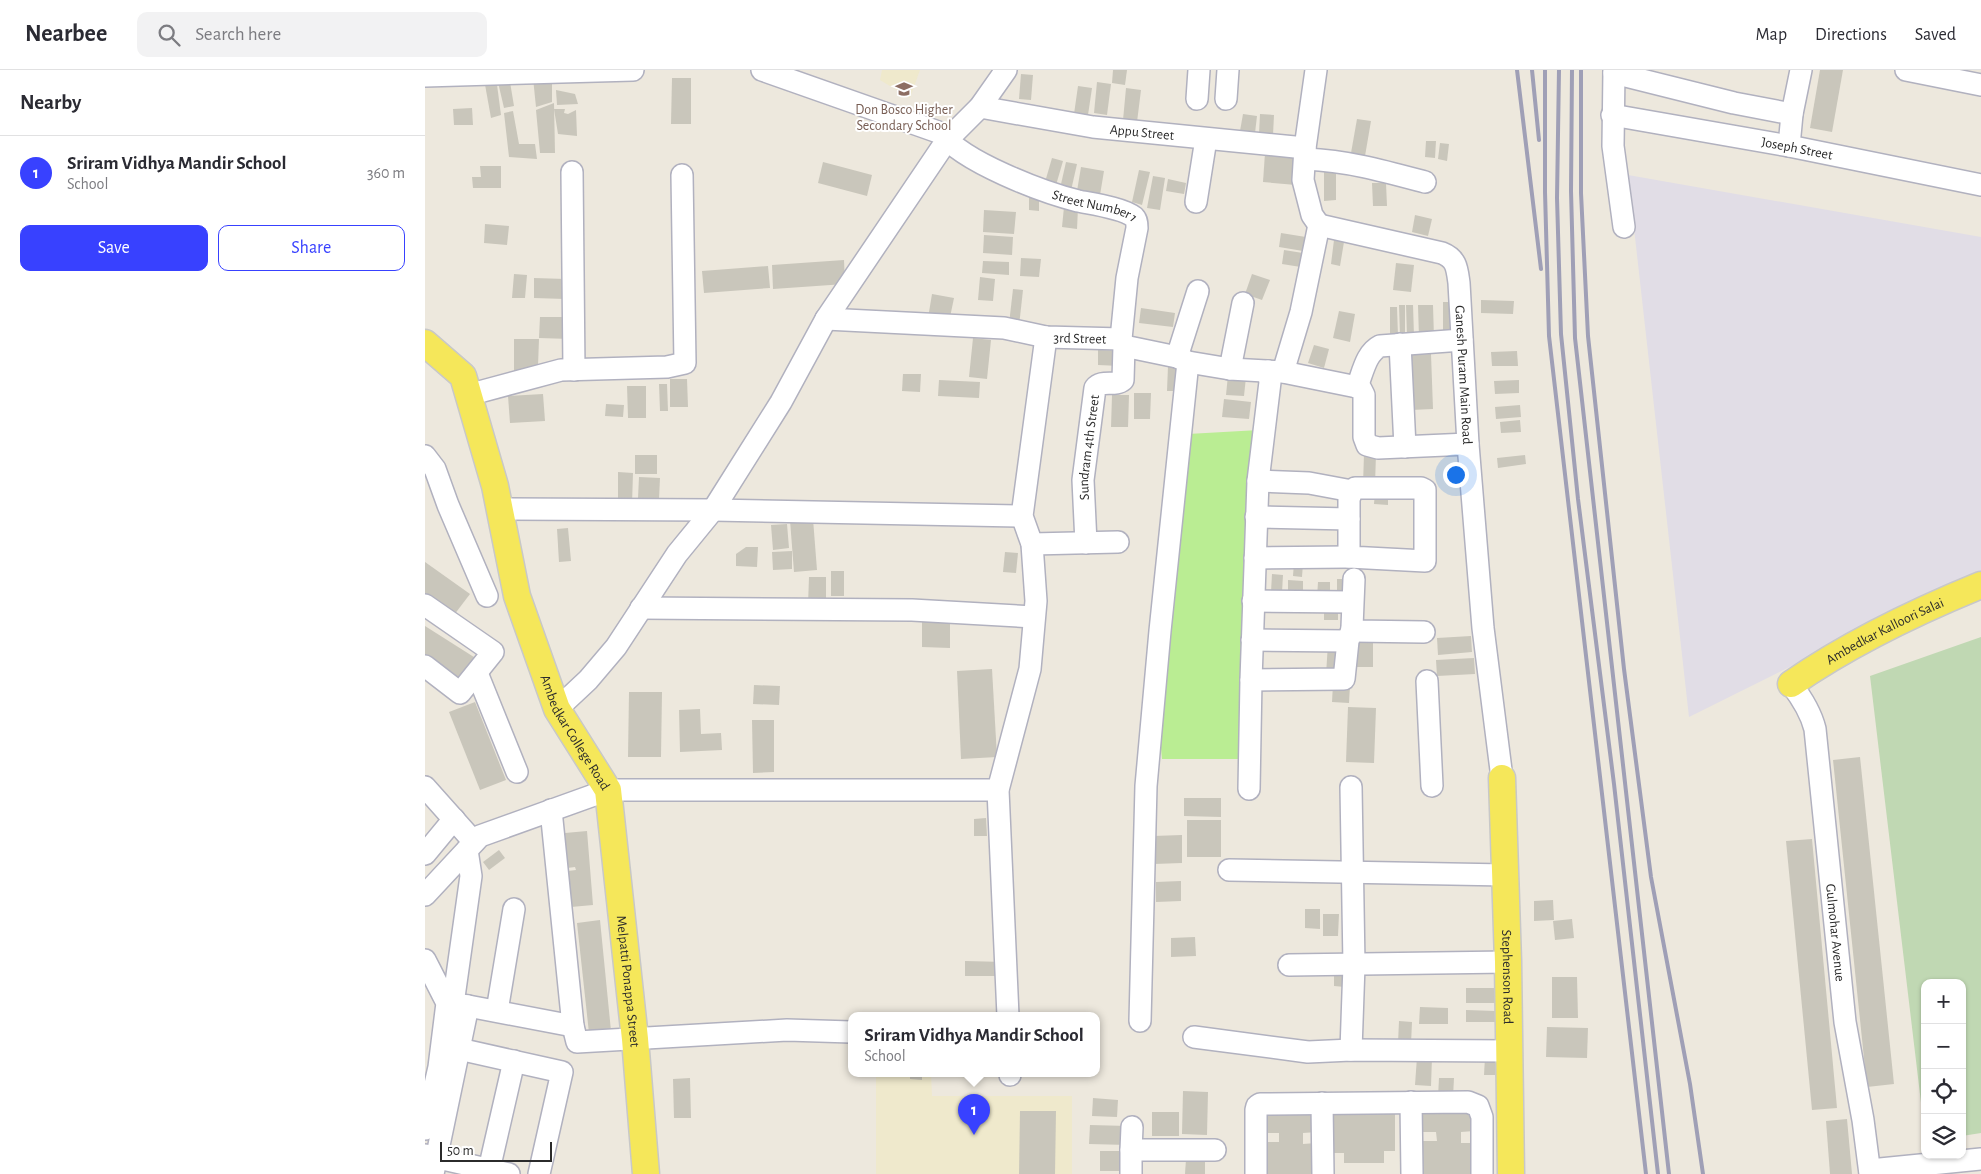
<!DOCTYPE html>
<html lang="en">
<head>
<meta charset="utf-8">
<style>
	:root { --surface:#fff; --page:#f2f2f3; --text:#2b2b33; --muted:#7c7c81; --line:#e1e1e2; --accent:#3841ff }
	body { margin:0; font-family:"Alegreya Sans",sans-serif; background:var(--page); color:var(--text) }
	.controls { position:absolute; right:15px; bottom:15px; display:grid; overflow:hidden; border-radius:10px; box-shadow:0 1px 4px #0004 }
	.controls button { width:45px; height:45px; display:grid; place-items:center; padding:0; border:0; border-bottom:1px solid var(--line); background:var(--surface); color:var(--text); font:25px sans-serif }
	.scale { position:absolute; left:15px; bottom:12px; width:112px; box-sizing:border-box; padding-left:5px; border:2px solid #2b2b2b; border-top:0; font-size:14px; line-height:18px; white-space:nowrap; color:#2b2b2b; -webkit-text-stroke:4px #fff; paint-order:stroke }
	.you { position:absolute; left:1030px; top:404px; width:18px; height:18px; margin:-12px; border:4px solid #fff; border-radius:50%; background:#1a73e8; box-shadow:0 0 0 8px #1a73e833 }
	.badge { display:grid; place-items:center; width:32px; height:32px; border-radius:50%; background:var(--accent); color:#fff; font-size:16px; font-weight:700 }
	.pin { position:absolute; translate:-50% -41px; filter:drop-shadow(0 1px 2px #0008) }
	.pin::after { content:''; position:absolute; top:26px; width:18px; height:15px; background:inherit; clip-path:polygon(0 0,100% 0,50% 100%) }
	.popup { position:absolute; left:423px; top:942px; width:252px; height:65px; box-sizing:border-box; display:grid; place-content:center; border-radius:10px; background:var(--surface); filter:drop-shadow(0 1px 4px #0005); font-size:16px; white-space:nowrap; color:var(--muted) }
	.popup b { font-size:19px; color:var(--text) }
	.popup::after { content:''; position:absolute; left:50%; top:100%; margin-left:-10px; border:10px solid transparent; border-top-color:var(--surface) }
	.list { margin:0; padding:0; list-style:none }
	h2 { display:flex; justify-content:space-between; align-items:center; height:65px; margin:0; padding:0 20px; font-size:21px }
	h2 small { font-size:16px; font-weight:400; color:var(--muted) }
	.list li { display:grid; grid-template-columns:32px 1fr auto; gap:15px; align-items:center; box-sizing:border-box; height:75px; padding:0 20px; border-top:1px solid var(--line) }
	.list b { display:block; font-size:19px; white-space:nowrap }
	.list p { margin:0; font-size:16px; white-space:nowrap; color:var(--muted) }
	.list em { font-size:16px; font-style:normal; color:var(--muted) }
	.actions { display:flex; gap:10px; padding:15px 20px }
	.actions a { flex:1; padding:11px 0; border:1px solid var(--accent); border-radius:10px; text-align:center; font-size:18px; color:var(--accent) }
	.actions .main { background:var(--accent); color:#fff }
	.icon { flex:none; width:28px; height:28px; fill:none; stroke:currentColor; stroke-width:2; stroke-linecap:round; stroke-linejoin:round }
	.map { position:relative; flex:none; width:1556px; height:1104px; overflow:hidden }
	header { display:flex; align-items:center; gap:30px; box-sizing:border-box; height:70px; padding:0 25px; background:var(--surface); border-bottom:1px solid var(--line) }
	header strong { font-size:24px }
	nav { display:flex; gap:28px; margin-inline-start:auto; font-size:18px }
	.search { width:350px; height:45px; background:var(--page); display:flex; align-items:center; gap:12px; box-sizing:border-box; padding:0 18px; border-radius:10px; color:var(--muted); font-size:19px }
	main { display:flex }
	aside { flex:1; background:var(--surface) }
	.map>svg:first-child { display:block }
	.industrial { fill:#e1dde6 }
	.education { fill:#efe9cc }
	.cemetery { fill:#c0d8b3 }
	.pitch { fill:#baed93 }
	.building { fill:#c9c6bb }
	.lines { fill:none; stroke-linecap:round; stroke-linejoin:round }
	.minor-casing { stroke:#b1b1bf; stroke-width:24 }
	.major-casing { stroke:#c8c8c8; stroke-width:29 }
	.minor { stroke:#fff; stroke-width:21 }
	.major { stroke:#f5e75a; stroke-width:26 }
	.rail { stroke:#9f9fb6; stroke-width:4 }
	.labels { text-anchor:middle; stroke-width:4; stroke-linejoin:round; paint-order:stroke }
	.education-label { font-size:14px; fill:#785e54; stroke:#fff }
	.street-label { font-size:14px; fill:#2b2b2b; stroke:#fff }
</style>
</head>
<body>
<header>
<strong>Nearbee</strong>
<div class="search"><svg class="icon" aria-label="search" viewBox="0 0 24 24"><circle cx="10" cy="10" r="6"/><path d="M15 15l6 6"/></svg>Search here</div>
<nav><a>Map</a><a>Directions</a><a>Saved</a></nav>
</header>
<main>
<aside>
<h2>Nearby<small></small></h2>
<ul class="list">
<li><span class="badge">1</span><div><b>Sriram Vidhya Mandir School</b><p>School</p></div><em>360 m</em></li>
</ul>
<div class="actions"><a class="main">Save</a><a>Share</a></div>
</aside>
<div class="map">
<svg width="1556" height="1104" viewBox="0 0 1556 1104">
	<rect width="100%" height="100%" fill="#ede8dd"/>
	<polygon class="industrial" points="1203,105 1556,167 1556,502 1264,647"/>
	<g class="education">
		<polygon points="457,0 495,0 485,28 455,10"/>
		<polygon points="451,1004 506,1004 507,1026 647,1026 647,1104 451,1104"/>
	</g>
	<polygon class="cemetery" points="1556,567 1556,1063 1537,1066 1537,913 1500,913 1500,1066 1445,606"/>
	<polygon class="pitch" points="834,360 819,689 737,689 734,658 763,364"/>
	<g class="building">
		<polygon points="688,0 702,0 700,15 687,13"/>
		<polygon points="1395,0 1418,0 1407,62 1385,58"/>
		<polygon points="596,4 608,5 606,30 594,29"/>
		<polygon points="84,6 89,36 79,38 72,8"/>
		<polygon points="71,7 76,45 66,48 59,9"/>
		<polygon points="127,7 127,32 111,37 108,8"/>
		<polygon points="247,8 266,8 266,54 246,54"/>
		<polygon points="672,12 686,14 682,45 669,43"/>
		<polygon points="653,16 667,18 663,45 649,44"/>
		<polygon points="701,18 716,20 712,52 698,50"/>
		<polygon points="131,20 150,24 153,34 132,35"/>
		<polygon points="129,33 130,83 115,83 111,40"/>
		<polygon points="47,38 48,55 29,55 28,39"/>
		<polygon points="129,39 140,39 139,43 143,44 151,40 152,66 133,64"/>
		<polygon points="88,41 94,74 110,74 112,89 84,87 79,43"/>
		<polygon points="818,44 832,46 830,63 815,61"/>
		<polygon points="835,44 849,45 848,65 834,64"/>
		<polygon points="932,49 946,51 940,86 926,83"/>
		<polygon points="1001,71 1011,71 1010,88 1000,87"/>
		<polygon points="1015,73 1024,74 1022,91 1013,89"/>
		<polygon points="840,83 873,86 871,115 838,112"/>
		<polygon points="627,88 638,91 629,122 618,119"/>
		<polygon points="398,92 447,105 442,126 393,113"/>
		<polygon points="641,92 652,94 645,125 634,123"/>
		<polygon points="55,96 76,96 76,118 48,118 47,107 56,107"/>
		<polygon points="656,97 679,101 674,131 651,127"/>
		<polygon points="899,98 911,98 911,130 899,131"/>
		<polygon points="714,100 725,102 717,135 707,132"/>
		<polygon points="728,106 740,108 735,140 722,138"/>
		<polygon points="743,109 761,113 759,124 741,121"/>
		<polygon points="947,113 961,113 962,136 948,136"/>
		<polygon points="604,124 614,124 614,141 604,140"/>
		<polygon points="639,137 653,138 652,159 637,157"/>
		<polygon points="559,140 591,142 589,164 558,162"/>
		<polygon points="990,145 1007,149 1003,166 987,162"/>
		<polygon points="60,154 84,156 82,175 59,173"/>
		<polygon points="856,163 887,168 884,182 854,177"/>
		<polygon points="559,165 588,167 587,185 558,183"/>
		<polygon points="909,170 919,172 915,196 906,194"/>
		<polygon points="859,180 884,184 882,198 857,194"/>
		<polygon points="596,188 616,189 614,207 595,206"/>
		<polygon points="419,190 420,214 348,219 347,195"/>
		<polygon points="558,191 584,192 584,205 557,203"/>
		<polygon points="971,193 989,195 986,222 968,220"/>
		<polygon points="343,196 345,218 279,223 277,201"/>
		<polygon points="89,204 102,205 100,228 87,228"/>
		<polygon points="827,204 845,210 837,230 820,224"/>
		<polygon points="555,207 570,209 568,231 553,230"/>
		<polygon points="109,208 141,209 140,229 109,228"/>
		<polygon points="588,219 598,220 594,256 584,254"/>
		<polygon points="507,224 529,228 524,252 503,248"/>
		<polygon points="1056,230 1089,231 1088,244 1056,243"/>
		<rect x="1018" y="232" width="8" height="31"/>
		<polygon points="974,235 980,235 980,266 975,266"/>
		<polygon points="981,235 988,235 989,267 982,267"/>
		<polygon points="993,235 1008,235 1009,268 994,268"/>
		<polygon points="965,237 972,237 973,266 965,267"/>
		<polygon points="716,238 750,243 748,257 714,253"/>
		<polygon points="914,241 930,244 925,272 908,268"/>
		<polygon points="115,247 146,247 145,269 114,268"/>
		<polygon points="548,268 566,270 562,309 544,307"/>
		<polygon points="89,269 114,269 113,296 89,304"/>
		<polygon points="889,275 904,279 899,298 883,293"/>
		<polygon points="673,280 695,281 695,296 673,295"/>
		<polygon points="1092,281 1093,296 1067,296 1066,282"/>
		<polygon points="1006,284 1008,339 986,340 984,285"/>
		<polygon points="743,296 757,297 756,321 742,321"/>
		<polygon points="478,304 496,304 495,322 477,321"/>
		<polygon points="803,305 821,307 819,326 801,325"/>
		<polygon points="245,309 262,309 263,337 245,337"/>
		<polygon points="514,310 555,312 554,328 513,326"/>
		<polygon points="1094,310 1094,323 1070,324 1069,311"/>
		<polygon points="234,314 242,314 243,341 235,341"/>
		<polygon points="202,316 221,316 221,348 203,348"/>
		<polygon points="709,323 726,323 725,349 709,349"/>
		<polygon points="118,324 120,351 85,353 83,326"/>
		<polygon points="687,325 704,325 703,357 686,357"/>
		<polygon points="799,329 826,332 824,349 797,347"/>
		<polygon points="181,334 199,335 198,347 180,346"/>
		<polygon points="1095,335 1096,347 1071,349 1070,337"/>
		<polygon points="1095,350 1096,362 1076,363 1075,352"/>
		<polygon points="939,383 951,383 950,416 938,416"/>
		<rect x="210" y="385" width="22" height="19"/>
		<polygon points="1100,385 1101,394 1073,398 1072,388"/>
		<polygon points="193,402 208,403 207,434 193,433"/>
		<polygon points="214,407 235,408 234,429 213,428"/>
		<polygon points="950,421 963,422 963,435 949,434"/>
		<polygon points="388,449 392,500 369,502 365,450"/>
		<polygon points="362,454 364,478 348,480 346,455"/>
		<polygon points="143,458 146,491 134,492 132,459"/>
		<polygon points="321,477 333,477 332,497 311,496 311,484"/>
		<polygon points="367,481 367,499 348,500 347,482"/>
		<polygon points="580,482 593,483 591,503 578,502"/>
		<polygon points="0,492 45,524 29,545 0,525"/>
		<polygon points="869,492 878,493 877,507 868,506"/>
		<rect x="406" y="501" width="13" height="25"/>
		<polygon points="847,504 858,505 857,522 846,522"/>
		<polygon points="384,507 401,507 401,535 383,535"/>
		<rect x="912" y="509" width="15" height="18"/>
		<polygon points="863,510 878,511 878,528 863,528"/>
		<polygon points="893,512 905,512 905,527 892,527"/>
		<rect x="899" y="533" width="14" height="17"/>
		<polygon points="497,548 525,548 525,578 497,577"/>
		<polygon points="0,556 52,589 35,610 0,584"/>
		<polygon points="929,565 948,565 948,597 930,597"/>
		<polygon points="1046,566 1047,582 1013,585 1012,568"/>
		<polygon points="903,573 920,574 918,606 901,605"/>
		<polygon points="1049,588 1050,604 1012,606 1011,590"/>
		<polygon points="567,599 572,687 536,689 532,601"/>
		<polygon points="908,614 925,615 924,633 907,632"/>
		<polygon points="329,615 355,616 354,635 328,634"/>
		<polygon points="204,622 237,622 236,687 203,687"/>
		<polygon points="50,632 81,710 55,720 24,642"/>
		<polygon points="923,637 951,638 949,693 921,692"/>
		<polygon points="275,639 276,664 296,663 297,680 255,682 254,640"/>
		<polygon points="327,650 349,650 349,702 328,703"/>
		<polygon points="1435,687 1469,1014 1442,1017 1408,690"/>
		<polygon points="759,728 796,728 796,747 759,746"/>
		<polygon points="561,748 562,766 549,766 549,749"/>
		<rect x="762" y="750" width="34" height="37"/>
		<polygon points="162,761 168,835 146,837 143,801 151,800 150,797 142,798 140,763"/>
		<polygon points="757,765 757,793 729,794 728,766"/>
		<polygon points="1387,769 1412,1038 1387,1040 1361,771"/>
		<polygon points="74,780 80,788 64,800 58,792"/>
		<polygon points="756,811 756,831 731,832 731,812"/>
		<polygon points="1128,830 1129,850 1109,851 1109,831"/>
		<polygon points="880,839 895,839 895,859 880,858"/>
		<polygon points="898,844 914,844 913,866 898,866"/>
		<polygon points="1147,849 1149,868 1130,870 1128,851"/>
		<polygon points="175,850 186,961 164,963 152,853"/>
		<polygon points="770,867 771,886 746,887 746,868"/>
		<polygon points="540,891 580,892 580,906 540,906"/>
		<polygon points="909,900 920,900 920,917 909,916"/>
		<polygon points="1127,907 1152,907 1153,948 1127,948"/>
		<rect x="1041" y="918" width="29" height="15"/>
		<polygon points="995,937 1023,938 1023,954 994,954"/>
		<polygon points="1041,940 1071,941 1071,952 1041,952"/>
		<polygon points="974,951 987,952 986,974 973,973"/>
		<polygon points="1122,957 1163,958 1162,988 1121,987"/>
		<polygon points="992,987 1007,987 1006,1016 990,1015"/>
		<polygon points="1060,987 1070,987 1070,1005 1059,1005"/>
		<polygon points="485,1004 497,1004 497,1010 485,1009"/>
		<polygon points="265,1008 266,1048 249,1048 248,1009"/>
		<polygon points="1014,1008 1029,1008 1028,1027 1013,1027"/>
		<polygon points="758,1021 783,1022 782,1065 757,1064"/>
		<polygon points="668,1028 693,1030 692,1047 667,1046"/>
		<polygon points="996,1038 1049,1038 1049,1061 1036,1062 1036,1073 1049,1073 1049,1104 997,1104 996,1071 1012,1071 1011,1062 997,1062"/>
		<polygon points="839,1039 892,1039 892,1062 878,1063 878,1074 891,1073 891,1104 839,1104 839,1072 854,1072 854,1063 839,1063"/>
		<polygon points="595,1041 631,1041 630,1104 594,1104"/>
		<polygon points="970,1041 970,1081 959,1081 959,1093 919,1093 919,1083 906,1083 906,1042"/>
		<rect x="727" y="1042" width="27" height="24"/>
		<polygon points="1422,1049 1427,1104 1405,1104 1401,1051"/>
		<polygon points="665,1055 703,1056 703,1075 664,1074"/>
		<rect x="675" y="1081" width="26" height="20"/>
		<polygon points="761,1089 780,1090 780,1104 760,1104"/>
	</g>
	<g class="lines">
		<g class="minor-casing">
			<g id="minor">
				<path id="s1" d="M337,0L516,63C538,92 617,122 653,131C668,134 698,138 709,147C712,150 712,154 712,158L702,208L696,269"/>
				<polyline points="891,0 880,78 878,110 887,145 894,155"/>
				<polyline points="1189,0 1188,76 1199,157"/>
				<polyline points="1481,0 1556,15"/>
				<polyline points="1189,3 1309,33 1367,44"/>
				<polyline points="0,6 208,0"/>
				<polyline points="772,29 774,0"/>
				<polyline points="801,29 803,0"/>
				<path id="s2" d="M555,37L668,57L880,78"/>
				<path id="s3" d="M1187,45L1364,76L1556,115"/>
				<polyline points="1364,76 1367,44 1376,0"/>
				<path d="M881,89C924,91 959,101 1000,112"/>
				<polyline points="147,102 149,300"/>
				<polyline points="771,132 781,69"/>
				<path id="s4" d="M894,155L1017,183C1032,189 1032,199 1034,213L1043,374L1058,558L1077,708"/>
				<path id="s5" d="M401,249L579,258L621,267L696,269L699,276L752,287L763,292L805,299L858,302L932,317"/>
				<polyline points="975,274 980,377"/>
				<polyline points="752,287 773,221"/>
				<polyline points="805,299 818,233"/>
				<polyline points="858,302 876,242 894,155"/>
				<polyline points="932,317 936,319 939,325 939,367 942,375 953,378 1043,374"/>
				<path d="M932,317C938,302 941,283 955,276L1037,270"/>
				<polyline points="43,325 136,300 242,297 260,293 257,105"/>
				<polyline points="0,386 10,399 23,435 62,526"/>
				<polyline points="833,411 884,413 927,421"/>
				<polygon points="930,418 996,418 1000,420 1000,491 924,487 924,429 927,421"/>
				<polyline points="74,439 288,440 597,446"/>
				<polyline points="831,447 924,449"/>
				<path id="s6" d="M661,473L658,410L670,318C677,309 690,317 698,310L699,276"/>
				<polyline points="607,474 693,472"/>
				<polyline points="830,488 924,487"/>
				<polyline points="929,509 927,557 929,561 999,562"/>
				<polyline points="828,531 927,532"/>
				<polyline points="0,535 68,582 35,623 0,596"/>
				<polyline points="216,538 487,540 609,547"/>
				<polyline points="827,570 923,571"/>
				<polyline points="52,603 92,702"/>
				<polyline points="826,610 919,609 923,571 927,559"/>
				<polyline points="1002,611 1007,716"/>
				<path id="s7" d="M1366,614C1376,627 1386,643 1390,659L1420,952L1438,1050L1445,1104"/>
				<polyline points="132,639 163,610 191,577 252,484 288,440 356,332 401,249 522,70 555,37 581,0"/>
				<polyline points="0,717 49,772"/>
				<polyline points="824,719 826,610 833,411 845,312 843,301"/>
				<polyline points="126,740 148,956 152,972 362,960 426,962"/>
				<polyline points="0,784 29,749"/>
				<polyline points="804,800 1081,805"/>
				<polyline points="0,825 55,766 183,720 573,720"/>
				<polyline points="0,890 22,933 14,997 0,1059"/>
				<polyline points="864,895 1083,892"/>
				<polyline points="28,934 46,806 42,780"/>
				<polyline points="43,936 148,956"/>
				<polyline points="72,941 89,839"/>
				<polyline points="583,946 573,720 605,599 611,531 607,474 597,446 621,267"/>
				<polyline points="715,951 721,716 735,561 763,292"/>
				<polyline points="769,967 883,982 926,980 1085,981"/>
				<polyline points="34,979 137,1002 114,1104"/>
				<polyline points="926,980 929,895 926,717"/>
				<polyline points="585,1004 585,1005"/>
				<polyline points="986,1032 987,1104"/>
				<polyline points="897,1033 898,1104"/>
				<polyline points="706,1080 707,1057"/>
				<polyline points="0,1085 84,1104"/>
				<polyline points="1445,1100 1556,1089"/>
				<polyline points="8,1104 43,936 22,933"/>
				<polyline points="63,1104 89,991"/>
				<polyline points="706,1104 706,1080 790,1080"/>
				<polyline points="831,1104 831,1040 832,1036 835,1034 1043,1032 1053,1036 1057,1047 1057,1104"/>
			</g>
		</g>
		<g class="major-casing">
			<g id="major">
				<path id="s8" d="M0,273L38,306L70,416L92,526L132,639L183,720L210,969L221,1104"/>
				<path id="s9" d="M1366,614C1425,573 1490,542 1556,515"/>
				<path id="s10" d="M1077,708L1083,892L1086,1104"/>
			</g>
		</g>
		<use href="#minor" class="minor"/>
		<use href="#major" class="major"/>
		<g class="rail">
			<polyline points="1092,0 1116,199"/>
			<polyline points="1107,0 1114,70"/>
			<polyline points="1120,0 1120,122 1124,266 1221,1104"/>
			<polyline points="1134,0 1132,128 1136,264 1153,429 1189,714 1233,1104"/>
			<polyline points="1147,0 1146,121 1150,268 1244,1104"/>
			<polyline points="1156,0 1156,123 1163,266 1199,599 1226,807 1265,1014 1278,1104"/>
		</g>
	</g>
	<defs>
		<g id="school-bare" transform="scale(1.35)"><path d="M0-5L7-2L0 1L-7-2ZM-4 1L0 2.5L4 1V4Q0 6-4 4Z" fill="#8d6e63" stroke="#fff" stroke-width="2.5" paint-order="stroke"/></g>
	</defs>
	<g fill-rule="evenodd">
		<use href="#school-bare" x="479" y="19"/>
	</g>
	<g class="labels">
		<g class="education-label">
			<text x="479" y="44">Don Bosco Higher<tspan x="479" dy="16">Secondary School</tspan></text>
		</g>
		<g class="street-label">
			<text dy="5" stroke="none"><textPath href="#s2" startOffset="164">Appu Street</textPath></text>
			<text dy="5" stroke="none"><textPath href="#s3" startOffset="188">Joseph Street</textPath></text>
			<text dy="5" stroke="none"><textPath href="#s1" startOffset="362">Street Number 1</textPath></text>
			<text dy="5" stroke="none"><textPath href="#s5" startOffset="255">3rd Street</textPath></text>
			<text dy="5" stroke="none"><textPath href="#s4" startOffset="255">Ganesh Puram Main Road</textPath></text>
			<text dy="5" stroke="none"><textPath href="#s6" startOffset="96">Sundram 4th Street</textPath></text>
			<text dy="5" stroke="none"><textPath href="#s9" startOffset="108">Ambedkar Kalloori Salai</textPath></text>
			<text dy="5" stroke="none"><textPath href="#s8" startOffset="426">Ambedkar College Road</textPath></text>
			<text dy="5" stroke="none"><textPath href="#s7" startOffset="256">Gulmohar Avenue</textPath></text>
			<text dy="5" stroke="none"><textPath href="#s10" startOffset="199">Stephenson Road</textPath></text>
			<text dy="5" stroke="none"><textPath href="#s8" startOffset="685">Melpatti Ponappa Street</textPath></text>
		</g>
	</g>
</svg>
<div class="controls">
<button>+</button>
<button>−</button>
<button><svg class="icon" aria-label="locate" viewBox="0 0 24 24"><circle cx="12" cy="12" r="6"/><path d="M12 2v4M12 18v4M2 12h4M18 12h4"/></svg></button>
<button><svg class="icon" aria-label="layers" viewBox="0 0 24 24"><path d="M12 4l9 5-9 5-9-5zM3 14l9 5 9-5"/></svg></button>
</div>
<div class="scale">50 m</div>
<div class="you"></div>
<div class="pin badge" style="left:549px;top:1065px">1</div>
<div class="popup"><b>Sriram Vidhya Mandir School</b>School</div>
</div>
</main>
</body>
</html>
